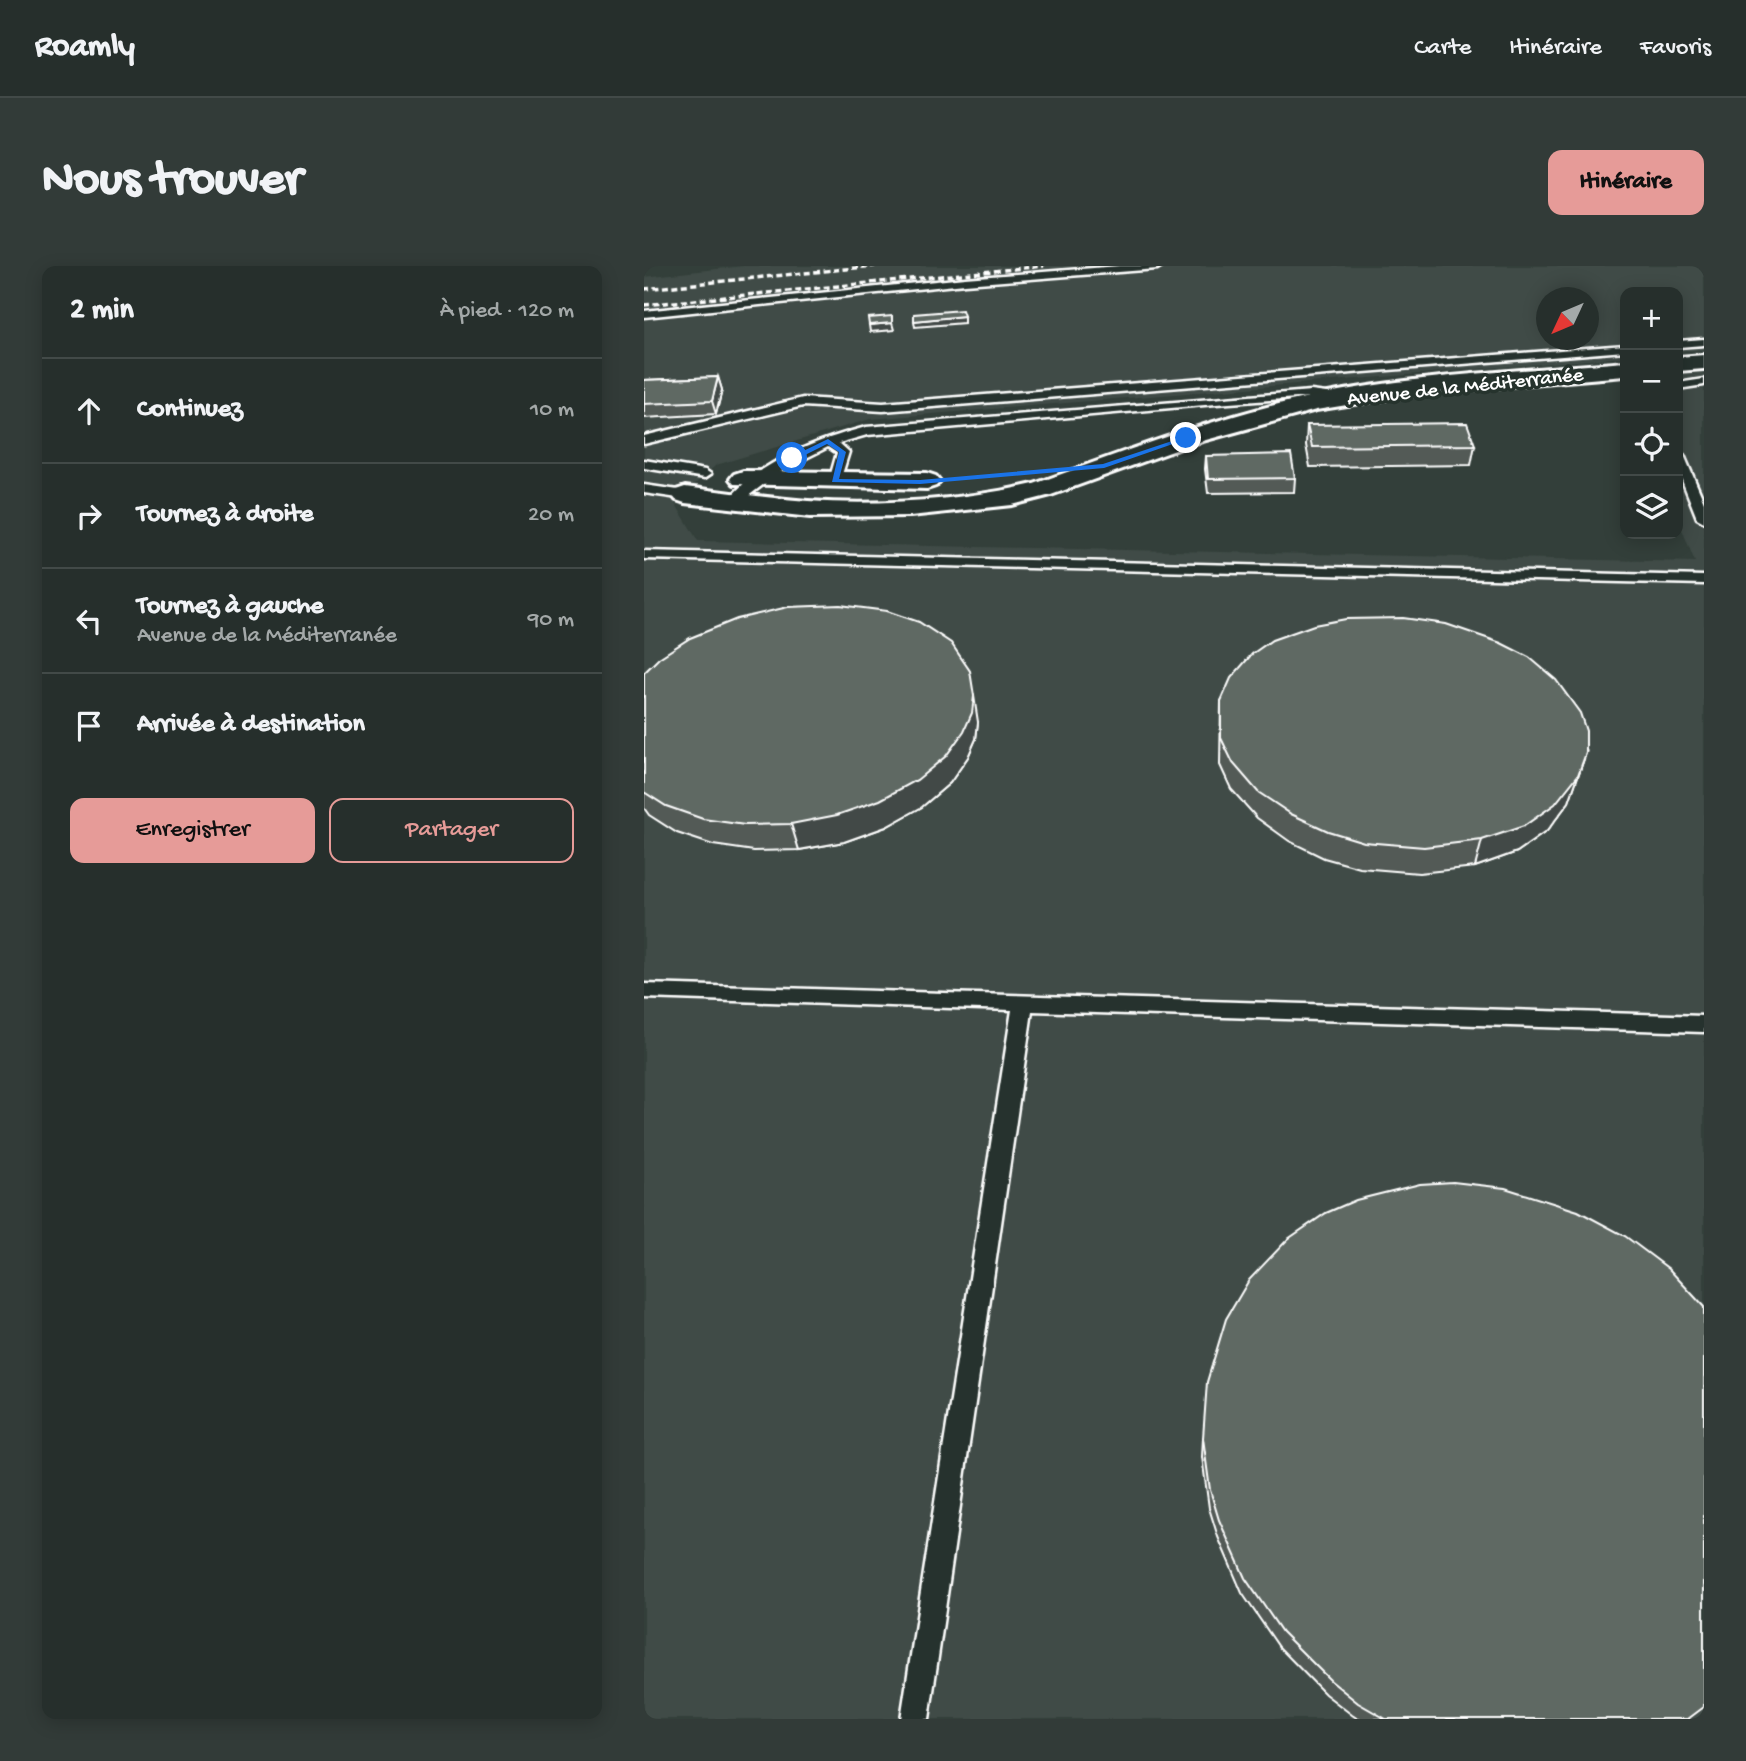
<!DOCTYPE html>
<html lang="fr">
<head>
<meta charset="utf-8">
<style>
	:root { --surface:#262f2c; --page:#323b38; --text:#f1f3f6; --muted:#a4a9a9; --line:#424a48; --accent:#e69b98 }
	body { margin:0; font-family:"Gochi Hand",sans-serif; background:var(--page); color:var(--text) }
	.controls { position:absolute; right:21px; top:21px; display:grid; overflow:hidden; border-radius:14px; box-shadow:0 4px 18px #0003 }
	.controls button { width:63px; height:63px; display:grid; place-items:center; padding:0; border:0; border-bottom:2px solid var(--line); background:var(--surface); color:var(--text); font:35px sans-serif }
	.compass { position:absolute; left:892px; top:21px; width:63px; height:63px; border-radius:50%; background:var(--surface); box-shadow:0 4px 18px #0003; rotate:226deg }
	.stop { position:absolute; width:21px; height:21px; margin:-16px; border:5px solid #1a73e8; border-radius:50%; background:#fff }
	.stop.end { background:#1a73e8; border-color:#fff; box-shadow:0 2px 7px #0008 }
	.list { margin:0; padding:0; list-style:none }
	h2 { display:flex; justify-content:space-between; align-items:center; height:91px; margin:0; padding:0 28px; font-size:30px }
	h2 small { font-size:23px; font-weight:400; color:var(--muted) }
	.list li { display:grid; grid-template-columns:46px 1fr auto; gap:21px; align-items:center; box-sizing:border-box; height:105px; padding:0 28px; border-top:2px solid var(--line) }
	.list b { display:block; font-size:26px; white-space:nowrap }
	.list p { margin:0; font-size:23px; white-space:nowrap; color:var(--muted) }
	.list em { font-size:23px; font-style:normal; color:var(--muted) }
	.actions { display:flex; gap:14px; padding:21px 28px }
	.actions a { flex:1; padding:16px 0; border:2px solid var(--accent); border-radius:14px; text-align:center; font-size:24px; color:var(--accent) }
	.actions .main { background:var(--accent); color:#111 }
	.icon { flex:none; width:38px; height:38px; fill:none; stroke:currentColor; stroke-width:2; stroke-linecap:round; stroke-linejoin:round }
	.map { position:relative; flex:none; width:1060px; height:1453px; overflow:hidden; border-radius:14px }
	header { display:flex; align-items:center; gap:42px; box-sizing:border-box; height:98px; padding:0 35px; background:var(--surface); border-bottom:2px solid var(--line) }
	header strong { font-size:33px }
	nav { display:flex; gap:38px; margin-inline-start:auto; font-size:24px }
	.intro { display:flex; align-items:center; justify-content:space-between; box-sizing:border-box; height:168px; padding:0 42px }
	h1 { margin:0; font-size:49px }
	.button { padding:18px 32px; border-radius:14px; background:var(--accent); color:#111; font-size:24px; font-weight:700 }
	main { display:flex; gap:42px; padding:0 42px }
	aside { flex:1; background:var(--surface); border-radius:14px; box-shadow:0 4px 18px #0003 }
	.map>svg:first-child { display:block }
	.built { fill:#404c47; fill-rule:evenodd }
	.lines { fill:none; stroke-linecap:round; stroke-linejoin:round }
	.service-casing { stroke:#fff; stroke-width:5 }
	.minor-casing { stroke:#fff; stroke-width:6 }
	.service { fill:#26332d; fill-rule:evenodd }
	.minor { fill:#26332d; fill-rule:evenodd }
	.rail { stroke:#fff; stroke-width:3.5; stroke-dasharray:6 3.5; stroke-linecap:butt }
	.wall { fill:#525a56; stroke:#fff; stroke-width:2 }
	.shaded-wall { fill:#424a46; stroke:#fff; stroke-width:2 }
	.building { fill:#5f6964; stroke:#fff; stroke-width:2 }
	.route { fill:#1a73e8 }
	.labels { text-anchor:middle; stroke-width:7; stroke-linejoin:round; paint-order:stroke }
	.far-street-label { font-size:21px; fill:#fff; stroke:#26332d }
</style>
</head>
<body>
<header>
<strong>Roamly</strong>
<nav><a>Carte</a><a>Itinéraire</a><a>Favoris</a></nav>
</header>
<div class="intro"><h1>Nous trouver</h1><a class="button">Itinéraire</a></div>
<main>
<aside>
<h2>2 min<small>À pied · 120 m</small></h2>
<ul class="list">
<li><svg class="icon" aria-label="ahead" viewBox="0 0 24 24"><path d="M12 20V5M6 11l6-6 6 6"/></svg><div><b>Continuez</b></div><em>10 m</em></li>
<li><svg class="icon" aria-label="right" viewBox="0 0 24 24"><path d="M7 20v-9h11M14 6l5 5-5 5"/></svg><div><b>Tournez à droite</b></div><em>20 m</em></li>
<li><svg class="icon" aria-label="left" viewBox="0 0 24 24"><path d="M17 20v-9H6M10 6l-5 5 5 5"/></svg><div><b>Tournez à gauche</b><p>Avenue de la Méditerranée</p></div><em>90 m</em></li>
<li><svg class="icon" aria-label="arrive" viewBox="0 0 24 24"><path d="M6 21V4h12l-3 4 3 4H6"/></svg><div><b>Arrivée à destination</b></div></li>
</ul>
<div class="actions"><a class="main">Enregistrer</a><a>Partager</a></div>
</aside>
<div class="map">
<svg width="1060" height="1453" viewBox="0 0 1060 1453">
	<rect width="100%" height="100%" fill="#333f3a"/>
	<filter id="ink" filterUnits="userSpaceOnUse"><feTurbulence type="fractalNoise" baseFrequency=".0143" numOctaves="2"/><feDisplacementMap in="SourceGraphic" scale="14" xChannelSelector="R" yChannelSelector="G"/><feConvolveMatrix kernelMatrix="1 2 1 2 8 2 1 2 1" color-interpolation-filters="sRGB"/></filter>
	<g filter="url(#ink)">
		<path class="built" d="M100,0H1060V84L1034,86V26H981V91L226,153L72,199L31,237L54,275L1051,296L1034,253V109L1060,107V1453H0V11ZM902,32H944V74H902Z"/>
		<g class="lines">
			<g class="service-casing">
				<g id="service">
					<polygon points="475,0 518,0 513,3 321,18 0,51 0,45 321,12"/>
					<polygon points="1060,73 1060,79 1034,81 1034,75"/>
					<polygon points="981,79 981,85 239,145 159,140 0,178 0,170 159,132 239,137"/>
					<polygon points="1060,113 1060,119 1034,123 1034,117"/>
					<path d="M667,125L697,129L703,132L697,135L667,131L572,138L223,169L195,177L205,186L195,218H187L185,215L193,187L184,181L140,203L95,237L90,238L84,234C117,194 174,174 222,161Z"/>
					<polygon points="1034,185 1040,189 1060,236 1060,256 1053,252 1034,204"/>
					<polygon points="0,194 61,204 67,208 61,212 0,202"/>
					<polygon points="0,219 41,225 47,229 41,233 0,227"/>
					<polygon points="0,285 1060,310 1060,318 0,293"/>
					<polygon points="0,718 1060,750 1060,766 388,745 285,1453 257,1453 368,744 0,732"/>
				</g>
			</g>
			<g class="minor-casing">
				<g id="minor">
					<polygon points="1060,89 1060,103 1034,105 1034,91"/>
					<path d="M981,96V110L778,127L672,144L551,177L407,229L368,239L266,250L166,251L41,237L32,234L28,229L32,224L41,221C82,226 123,232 164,235C235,240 321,234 390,218C482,185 574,150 669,130C771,109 877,105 981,96Z"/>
					<polygon points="99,205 283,207 292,210 296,215 292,220 283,223 90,218 86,213 90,208"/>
				</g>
			</g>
			<use href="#service" class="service"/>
			<use href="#minor" class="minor"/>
			<g class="rail">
				<polyline points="0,23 231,0"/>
				<polyline points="0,39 400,0"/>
			</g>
		</g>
		<g class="wall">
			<polygon points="74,111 78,124 72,148 0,152 0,114"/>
			<polygon points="663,159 831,179 827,199 666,201 662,179"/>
			<polygon points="562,190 651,212 650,226 564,227 561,203"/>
			<polygon points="0,407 334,456 332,473 324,491 306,517 278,541 242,561 200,576 155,584 110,585 69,579 33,567 5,549 0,542"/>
			<polygon points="577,435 942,487 925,536 903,565 873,586 831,601 775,607 716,602 680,592 645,575 613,552 587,523 576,499"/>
			<polygon points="559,1172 1044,1453 714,1453 708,1449 681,1428 635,1381 598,1327 574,1271 565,1242 558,1191"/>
		</g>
		<g class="shaded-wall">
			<polygon points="320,50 320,57 271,61 270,55"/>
			<polygon points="248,57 250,64 226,66 225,59"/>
			<polygon points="74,111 78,124 72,148 68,135"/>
			<polygon points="330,430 334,456 332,473 324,491 306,517 278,541 242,561 200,576 155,584 147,558"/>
			<polygon points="942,487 925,536 903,565 873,586 831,601 838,574"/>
		</g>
		<g class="building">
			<polygon points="318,44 320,50 270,55 270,48"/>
			<polygon points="248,50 248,57 225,59 224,52"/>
			<polygon points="74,111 68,135 0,138 0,114"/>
			<polygon points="823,157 831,179 668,181 663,159"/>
			<polygon points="647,188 651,212 564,213 562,190"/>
			<polygon points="196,339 243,345 275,356 307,377 326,405 330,430 328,447 320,465 302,490 273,514 236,534 193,549 147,558 101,559 59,553 22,540 0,526 0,407 15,392 46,372 93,353 144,341"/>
			<polygon points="759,352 802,358 857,377 885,391 912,414 936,447 942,465 942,487 934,509 911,538 880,560 838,574 780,581 720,576 684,565 647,548 614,526 589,497 577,472 577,435 587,412 608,388 628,374 670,359 702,353"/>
			<polygon points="809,916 861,922 934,945 981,970 1025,1003 1060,1041 1060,1441 1044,1453 742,1453 714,1437 687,1415 638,1366 601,1312 575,1254 566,1224 559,1172 563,1116 582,1053 605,1014 644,973 682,947 712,934 776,918"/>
		</g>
	</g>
	<polygon class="route" points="540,171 546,172 460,202 276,218 188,216 195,186 183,178 151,194 145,192 184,173 202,186 195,213 276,214 459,198"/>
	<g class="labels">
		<g class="far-street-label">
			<text transform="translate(821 119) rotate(-6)" y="7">Avenue de la Méditerranée</text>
		</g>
	</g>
</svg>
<div class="controls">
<button>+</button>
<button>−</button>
<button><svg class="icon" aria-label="locate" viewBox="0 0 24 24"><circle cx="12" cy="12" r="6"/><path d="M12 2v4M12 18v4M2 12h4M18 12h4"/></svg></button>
<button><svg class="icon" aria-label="layers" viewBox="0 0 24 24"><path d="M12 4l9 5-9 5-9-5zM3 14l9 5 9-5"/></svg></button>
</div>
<svg class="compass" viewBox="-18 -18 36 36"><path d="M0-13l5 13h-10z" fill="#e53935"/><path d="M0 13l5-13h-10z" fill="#a4a9a9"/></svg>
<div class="stop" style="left:148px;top:192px"></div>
<div class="stop end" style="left:542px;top:172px"></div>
</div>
</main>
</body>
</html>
